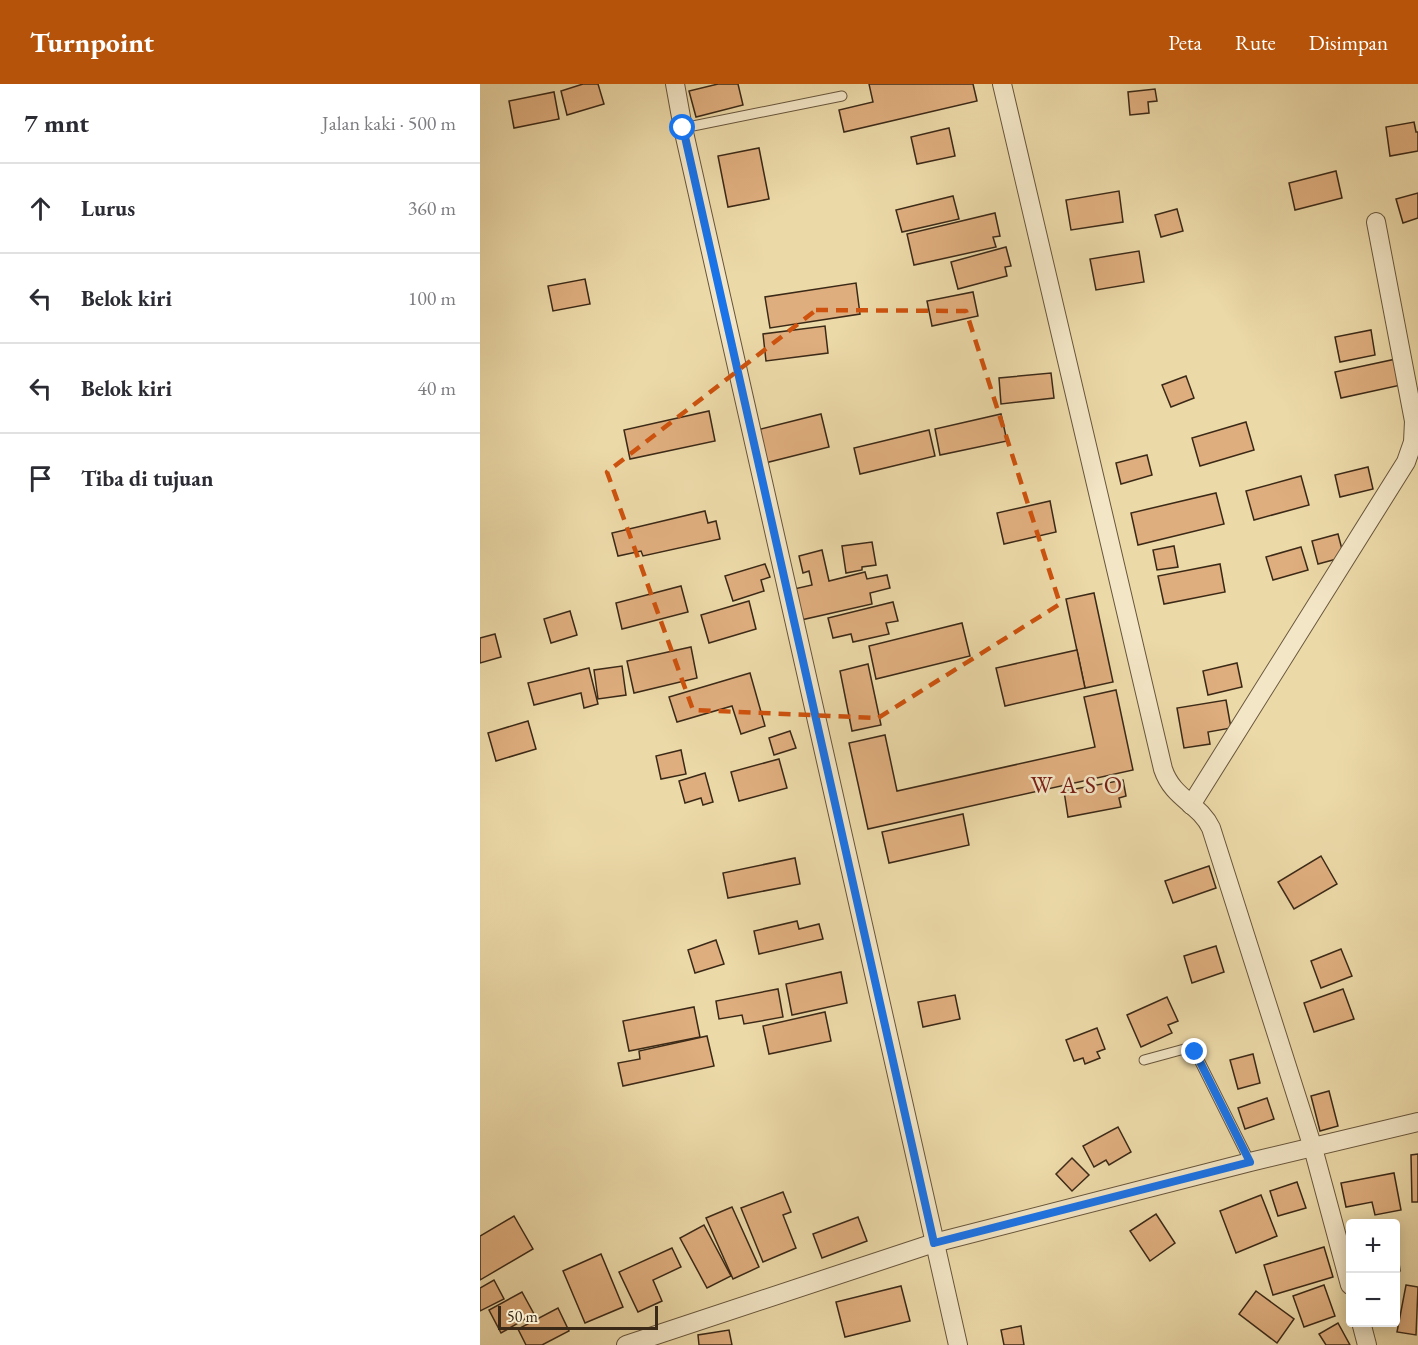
<!DOCTYPE html>
<html lang="id">
<head>
<meta charset="utf-8">
<style>
	:root { --surface:#fff; --page:#f2f2f3; --text:#2b2b33; --muted:#7c7c81; --line:#e1e1e2; --accent:#b45309 }
	body { margin:0; font-family:"EB Garamond",serif; background:var(--page); color:var(--text) }
	.controls { position:absolute; right:18px; bottom:18px; display:grid; overflow:hidden; border-radius:6px; box-shadow:0 3px 15px #0003 }
	.controls button { width:54px; height:54px; display:grid; place-items:center; padding:0; border:0; border-bottom:2px solid var(--line); background:var(--surface); color:var(--text); font:30px sans-serif }
	.scale { position:absolute; left:18px; bottom:15px; width:160px; box-sizing:border-box; padding-left:6px; border:3px solid #3b2917; border-top:0; font-size:16px; line-height:21px; white-space:nowrap; color:#3b2917; -webkit-text-stroke:4px #f3e6c6; paint-order:stroke }
	.stop { position:absolute; width:18px; height:18px; margin:-14px; border:4px solid #1a73e8; border-radius:50%; background:#fff }
	.stop.end { background:#1a73e8; border-color:#fff; box-shadow:0 2px 6px #0008 }
	.list { margin:0; padding:0; list-style:none }
	h2 { display:flex; justify-content:space-between; align-items:center; height:78px; margin:0; padding:0 24px; font-size:26px }
	h2 small { font-size:20px; font-weight:400; color:var(--muted) }
	.list li { display:grid; grid-template-columns:39px 1fr auto; gap:18px; align-items:center; box-sizing:border-box; height:90px; padding:0 24px; border-top:2px solid var(--line) }
	.list b { display:block; font-size:22px; white-space:nowrap }
	.list em { font-size:20px; font-style:normal; color:var(--muted) }
	.icon { flex:none; width:33px; height:33px; fill:none; stroke:currentColor; stroke-width:2; stroke-linecap:round; stroke-linejoin:round }
	.map { position:relative; flex:none; width:938px; height:1261px; overflow:hidden }
	header { display:flex; align-items:center; gap:36px; box-sizing:border-box; height:84px; padding:0 30px; background:var(--accent); color:#fff }
	header strong { font-size:28px }
	nav { display:flex; gap:33px; margin-inline-start:auto; font-size:21px }
	main { display:flex }
	aside { flex:1; background:var(--surface) }
	.map>svg:first-child { display:block }
	.building { fill:#dfae7e; stroke:#3b2917; stroke-width:1.5 }
	.lines { fill:none; stroke-linecap:round; stroke-linejoin:round }
	.service-casing { stroke:#67553b; stroke-width:11 }
	.minor-casing { stroke:#67553b; stroke-width:20 }
	.service { stroke:#f3e6c6; stroke-width:9 }
	.minor { stroke:#f3e6c6; stroke-width:18 }
	.route { stroke:#1a73e8; stroke-width:8 }
	.marked { fill:none; stroke:#ce520e; stroke-width:4.5; stroke-dasharray:12 8; stroke-linejoin:round }
	.labels { text-anchor:middle; stroke-width:5; stroke-linejoin:round; paint-order:stroke }
	.quarter-label { font-size:24px; letter-spacing:1.5px; fill:#7a1f14; stroke:#f3e6c6 }
</style>
</head>
<body>
<header>
<strong>Turnpoint</strong>
<nav><a>Peta</a><a>Rute</a><a>Disimpan</a></nav>
</header>
<main>
<aside>
<h2>7 mnt<small>Jalan kaki · 500 m</small></h2>
<ul class="list">
<li><svg class="icon" aria-label="ahead" viewBox="0 0 24 24"><path d="M12 20V5M6 11l6-6 6 6"/></svg><div><b>Lurus</b></div><em>360 m</em></li>
<li><svg class="icon" aria-label="left" viewBox="0 0 24 24"><path d="M17 20v-9H6M10 6l-5 5 5 5"/></svg><div><b>Belok kiri</b></div><em>100 m</em></li>
<li><svg class="icon" aria-label="left" viewBox="0 0 24 24"><path d="M17 20v-9H6M10 6l-5 5 5 5"/></svg><div><b>Belok kiri</b></div><em>40 m</em></li>
<li><svg class="icon" aria-label="arrive" viewBox="0 0 24 24"><path d="M6 21V4h12l-3 4 3 4H6"/></svg><div><b>Tiba di tujuan</b></div></li>
</ul>
</aside>
<div class="map">
<svg width="938" height="1261" viewBox="0 0 938 1261">
	<rect width="100%" height="100%" fill="#ecd9a8"/>
	<filter id="stains"><feTurbulence type="fractalNoise" baseFrequency=".00333" numOctaves="4"/><feColorMatrix values="0 0 0 0 .2 0 0 0 0 .09 0 0 0 0 .02 0 0 0 .5 -.17"/></filter>
	<radialGradient id="worn" r=".72"><stop offset=".6" stop-color="#630" stop-opacity="0"/><stop offset="1" stop-color="#630" stop-opacity=".3"/></radialGradient>
	<g class="building">
		<polygon points="103,0 118,0 124,20 87,31 81,7"/>
		<polygon points="238,0 258,0 263,21 216,33 209,7"/>
		<polygon points="389,0 493,0 497,17 364,48 359,26 393,18"/>
		<polygon points="675,5 677,17 668,18 669,29 650,31 648,8"/>
		<polygon points="74,8 79,35 34,44 29,17"/>
		<polygon points="934,38 936,48 938,48 938,67 910,72 906,43"/>
		<polygon points="469,44 475,72 437,80 431,53"/>
		<polygon points="279,64 289,115 248,123 238,72"/>
		<polygon points="856,87 862,114 815,126 809,99"/>
		<polygon points="639,107 643,138 591,146 586,116"/>
		<polygon points="938,109 938,134 923,139 916,115"/>
		<polygon points="473,112 479,135 422,148 416,126"/>
		<polygon points="697,125 703,147 681,153 675,131"/>
		<polygon points="515,129 520,152 513,153 516,163 434,181 427,150"/>
		<polygon points="526,163 531,182 525,183 527,192 478,205 471,178"/>
		<polygon points="659,167 664,198 616,206 610,175"/>
		<polygon points="105,195 110,220 73,227 68,202"/>
		<polygon points="376,199 380,230 290,244 285,213"/>
		<polygon points="493,208 498,232 452,242 447,217"/>
		<polygon points="345,242 348,269 286,277 283,250"/>
		<polygon points="891,246 895,271 860,278 855,253"/>
		<polygon points="916,275 921,301 861,314 855,288"/>
		<polygon points="571,289 574,314 521,320 519,294"/>
		<polygon points="706,292 714,314 691,323 682,301"/>
		<polygon points="229,327 235,357 150,375 144,346"/>
		<polygon points="341,330 349,363 285,379 277,346"/>
		<polygon points="521,330 527,357 460,371 455,345"/>
		<polygon points="766,338 774,366 720,382 712,354"/>
		<polygon points="449,346 455,372 380,390 374,364"/>
		<polygon points="667,371 672,391 641,400 636,379"/>
		<polygon points="888,383 893,405 860,413 855,391"/>
		<polygon points="821,392 829,421 774,436 766,407"/>
		<polygon points="736,409 744,440 658,461 651,429"/>
		<polygon points="570,417 576,448 524,460 517,429"/>
		<polygon points="225,427 228,439 236,437 240,455 163,472 161,467 138,472 132,449"/>
		<polygon points="858,450 864,473 838,480 832,457"/>
		<polygon points="392,458 396,481 382,483 382,486 366,489 362,462"/>
		<polygon points="694,462 698,483 677,486 673,466"/>
		<polygon points="821,463 828,486 793,496 786,473"/>
		<polygon points="342,466 349,497 385,488 387,495 407,491 410,504 390,509 392,520 321,536 314,505 332,501 329,487 323,489 319,472"/>
		<polygon points="285,480 290,493 281,496 284,507 253,517 245,492"/>
		<polygon points="740,480 745,508 684,520 678,492"/>
		<polygon points="201,502 208,528 142,545 136,519"/>
		<polygon points="614,509 633,598 605,604 586,515"/>
		<polygon points="269,517 276,545 229,559 221,531"/>
		<polygon points="413,518 418,537 406,539 409,550 373,558 371,550 353,554 348,534"/>
		<polygon points="90,527 97,551 71,559 64,535"/>
		<polygon points="482,539 490,572 396,595 389,562"/>
		<polygon points="15,550 21,573 0,579 0,554"/>
		<polygon points="211,563 217,594 154,609 147,577"/>
		<polygon points="597,566 605,604 525,622 516,584"/>
		<polygon points="757,579 762,603 728,611 723,587"/>
		<polygon points="388,580 401,641 372,647 360,587"/>
		<polygon points="142,582 146,611 118,615 114,586"/>
		<polygon points="109,584 118,620 104,624 101,609 54,621 48,599"/>
		<polygon points="270,589 285,642 261,650 252,622 197,638 189,613"/>
		<polygon points="636,606 653,686 388,745 369,659 405,651 417,707 615,663 604,613"/>
		<polygon points="746,616 751,644 728,648 730,660 704,664 697,624"/>
		<polygon points="48,637 56,665 16,677 8,649"/>
		<polygon points="310,647 316,664 294,671 289,654"/>
		<polygon points="201,666 206,690 181,695 176,672"/>
		<polygon points="299,675 307,704 259,717 251,688"/>
		<polygon points="225,689 233,718 223,721 221,714 205,719 199,697"/>
		<polygon points="643,696 646,712 639,714 641,723 588,733 584,707"/>
		<polygon points="483,730 489,761 409,779 402,748"/>
		<polygon points="841,772 857,800 814,825 798,798"/>
		<polygon points="315,774 320,800 248,814 243,789"/>
		<polygon points="729,782 736,804 693,819 685,797"/>
		<polygon points="317,837 319,845 339,840 343,855 279,870 274,847"/>
		<polygon points="236,856 244,880 215,889 208,866"/>
		<polygon points="736,862 744,888 712,899 704,872"/>
		<polygon points="861,865 872,892 841,904 831,877"/>
		<polygon points="361,888 367,919 312,931 306,900"/>
		<polygon points="298,905 303,933 264,940 262,931 239,935 236,917"/>
		<polygon points="863,905 874,935 834,948 824,919"/>
		<polygon points="475,911 480,935 443,943 438,918"/>
		<polygon points="687,913 698,937 688,941 692,949 661,963 647,931"/>
		<polygon points="214,923 220,953 149,967 143,937"/>
		<polygon points="345,928 351,957 289,970 283,942"/>
		<polygon points="617,944 625,965 617,968 620,974 605,980 603,974 594,977 586,956"/>
		<polygon points="227,952 234,982 143,1002 138,979 160,975 159,967"/>
		<polygon points="773,970 780,999 758,1005 750,976"/>
		<polygon points="849,1007 858,1042 840,1047 831,1012"/>
		<polygon points="787,1014 794,1035 765,1045 758,1024"/>
		<polygon points="638,1043 651,1068 629,1081 626,1076 614,1083 603,1062"/>
		<polygon points="938,1070 938,1118 932,1118 931,1071"/>
		<polygon points="592,1074 609,1091 592,1107 576,1090"/>
		<polygon points="914,1089 921,1126 895,1131 892,1118 866,1123 861,1099"/>
		<polygon points="817,1098 826,1124 798,1132 790,1107"/>
		<polygon points="303,1108 311,1128 303,1131 316,1164 283,1178 261,1124"/>
		<polygon points="781,1111 797,1152 756,1169 740,1127"/>
		<polygon points="252,1123 279,1183 253,1195 226,1134"/>
		<polygon points="676,1130 695,1159 670,1177 650,1147"/>
		<polygon points="34,1132 53,1165 0,1196 0,1152"/>
		<polygon points="378,1133 387,1157 342,1174 333,1150"/>
		<polygon points="224,1141 251,1192 227,1204 200,1154"/>
		<polygon points="916,1154 920,1187 916,1188"/>
		<polygon points="844,1163 853,1193 793,1211 784,1181"/>
		<polygon points="192,1164 201,1183 173,1196 182,1217 158,1228 139,1188"/>
		<polygon points="121,1170 143,1223 105,1239 83,1187"/>
		<polygon points="14,1196 24,1215 0,1227 0,1204"/>
		<polygon points="844,1201 855,1232 824,1243 813,1212"/>
		<polygon points="926,1201 938,1203 936,1251 917,1248"/>
		<polygon points="421,1202 430,1237 365,1253 356,1218"/>
		<polygon points="776,1207 814,1235 797,1259 759,1230"/>
		<polygon points="42,1208 54,1230 21,1249 9,1226"/>
		<polygon points="78,1224 89,1247 62,1261 46,1261 38,1245"/>
		<polygon points="858,1239 870,1261 846,1261 839,1250"/>
		<polygon points="541,1242 544,1261 524,1261 521,1246"/>
		<polygon points="249,1246 252,1261 219,1261 218,1251"/>
	</g>
	<g class="lines">
		<g class="service-casing">
			<g id="service">
				<polyline points="203,44 362,12"/>
				<polyline points="664,976 708,964 715,968 770,1078"/>
			</g>
		</g>
		<g class="minor-casing">
			<g id="minor">
				<polyline points="195,0 203,44 478,1261"/>
				<path d="M522,0L683,685C693,715 719,719 731,744L833,1064L870,1201"/>
				<polyline points="711,721 926,378 933,358 934,337 896,138"/>
				<polyline points="881,1238 887,1261"/>
				<polyline points="146,1261 454,1159 770,1078 938,1038"/>
			</g>
		</g>
		<use href="#service" class="service"/>
		<use href="#minor" class="minor"/>
	</g>
	<g class="lines">
		<polyline class="route" points="203,44 454,1159 770,1078 715,968"/>
	</g>
	<path class="marked" d="M336,226L486,227L580,520L398,634L213,626L127,388Z"/>
	<g class="labels">
		<g class="quarter-label">
			<text x="597" y="709">W A S O</text>
		</g>
	</g>
	<rect width="100%" height="100%" filter="url(#stains)"/>
	<rect width="100%" height="100%" fill="url(#worn)"/>
</svg>
<div class="controls">
<button>+</button>
<button>−</button>
</div>
<div class="scale">50 m</div>
<div class="stop" style="left:203px;top:44px"></div>
<div class="stop end" style="left:715px;top:968px"></div>
</div>
</main>
</body>
</html>
